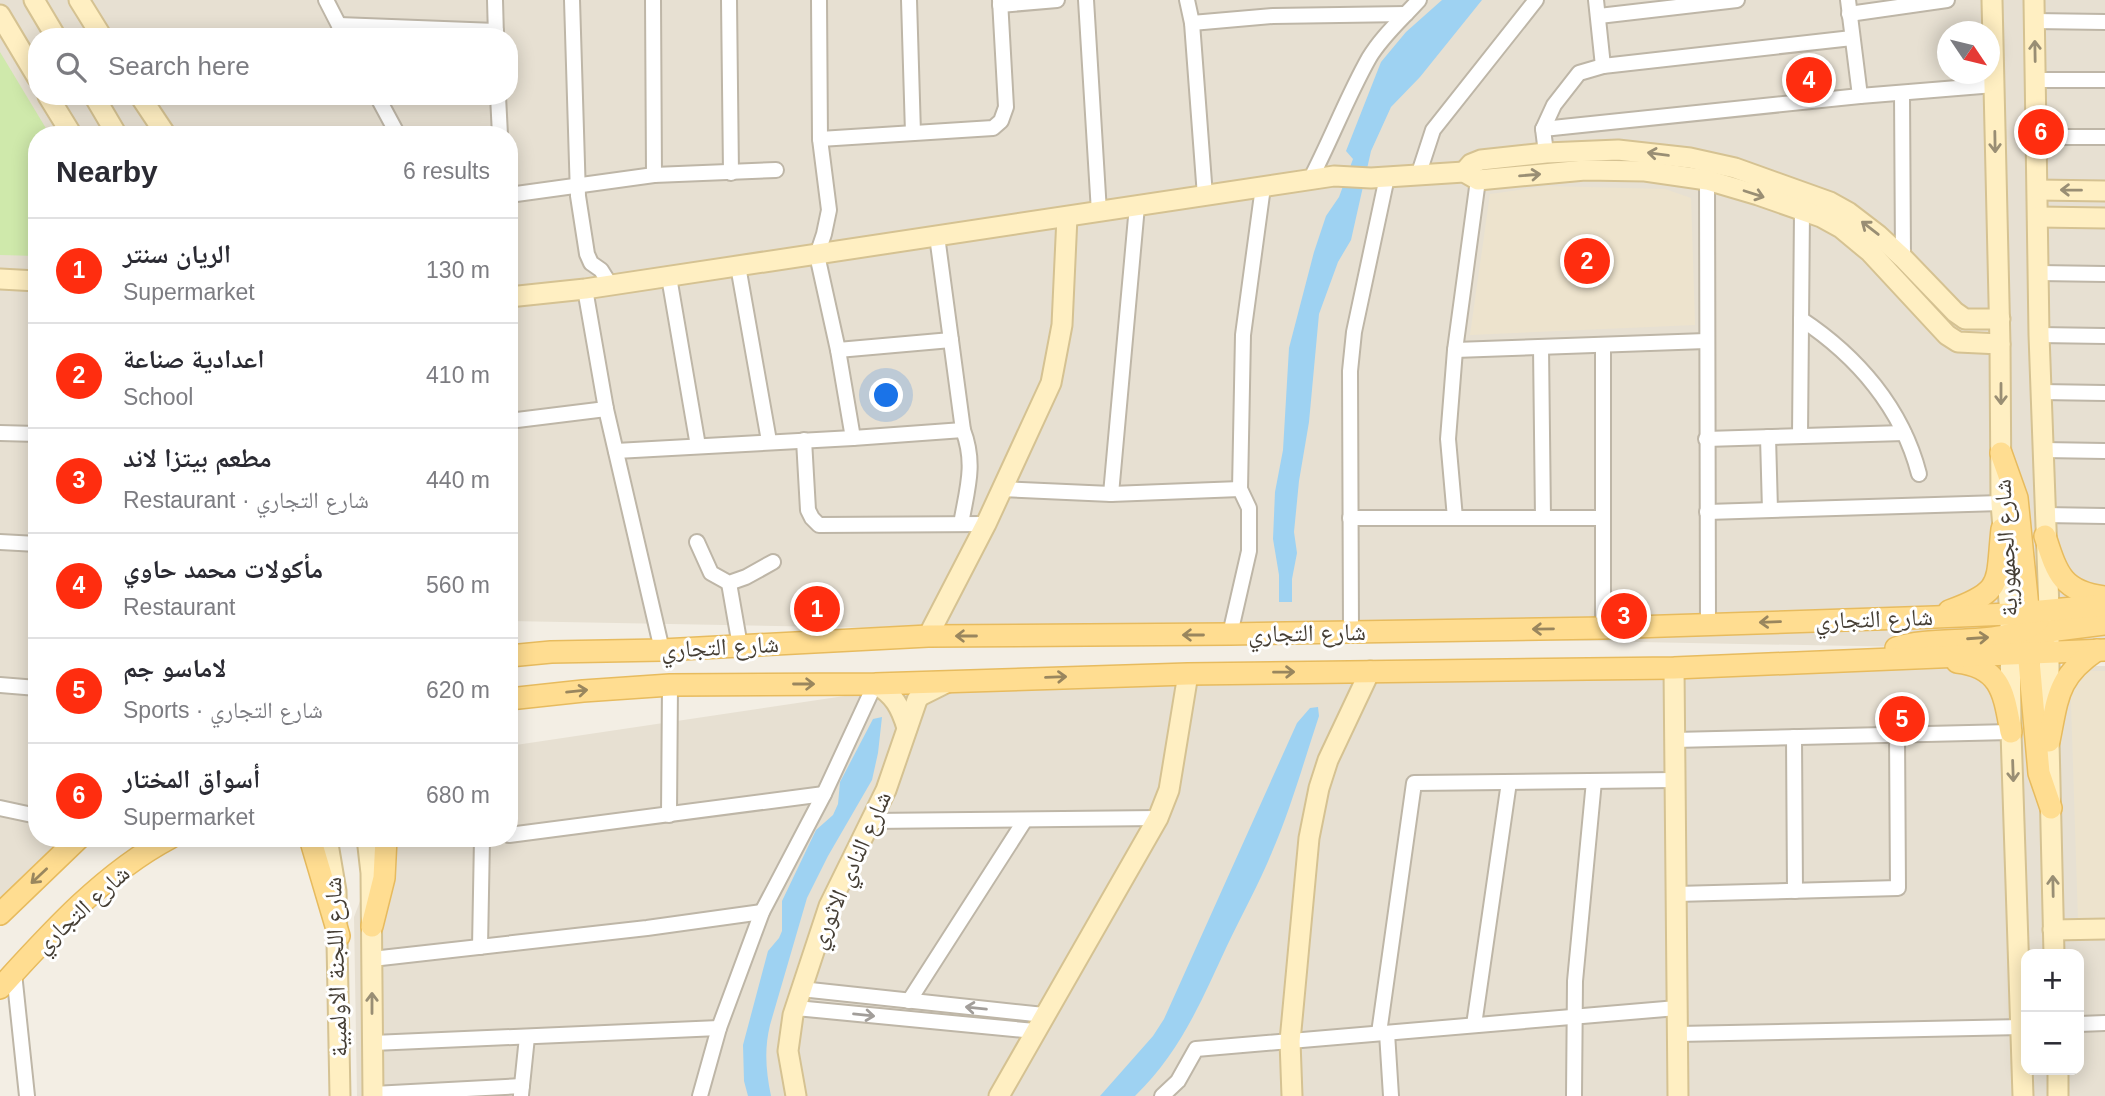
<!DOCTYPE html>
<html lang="en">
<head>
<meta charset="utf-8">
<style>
	:root { --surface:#fff; --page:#f2f2f3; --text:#2b2b33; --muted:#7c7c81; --line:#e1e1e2; --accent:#ff2d0f }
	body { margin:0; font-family:Helvetica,"Noto Naskh Arabic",sans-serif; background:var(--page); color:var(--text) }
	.controls { position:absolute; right:21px; bottom:21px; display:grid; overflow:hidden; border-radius:14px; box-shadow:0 4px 18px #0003 }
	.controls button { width:63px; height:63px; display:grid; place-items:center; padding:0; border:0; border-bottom:2px solid var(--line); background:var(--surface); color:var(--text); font:35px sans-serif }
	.compass { position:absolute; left:1937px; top:21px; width:63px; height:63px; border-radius:50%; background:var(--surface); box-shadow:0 4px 18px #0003; rotate:125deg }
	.you { position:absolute; left:887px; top:396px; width:24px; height:24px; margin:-18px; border:5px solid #fff; border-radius:50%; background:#1a73e8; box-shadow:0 0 0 10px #1a73e833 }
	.badge { display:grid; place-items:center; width:46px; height:46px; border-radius:50%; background:var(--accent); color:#fff; font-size:23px; font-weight:700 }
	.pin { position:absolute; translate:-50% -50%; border:4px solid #fff; box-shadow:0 2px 7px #0006 }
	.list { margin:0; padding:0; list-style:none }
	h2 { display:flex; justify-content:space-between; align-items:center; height:91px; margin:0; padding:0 28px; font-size:30px }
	h2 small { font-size:23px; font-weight:400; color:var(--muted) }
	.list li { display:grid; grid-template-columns:46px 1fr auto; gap:21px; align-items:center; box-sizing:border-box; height:105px; padding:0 28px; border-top:2px solid var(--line) }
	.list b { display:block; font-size:26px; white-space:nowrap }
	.list p { margin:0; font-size:23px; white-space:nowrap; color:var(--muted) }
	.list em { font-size:23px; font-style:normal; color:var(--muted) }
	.icon { flex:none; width:38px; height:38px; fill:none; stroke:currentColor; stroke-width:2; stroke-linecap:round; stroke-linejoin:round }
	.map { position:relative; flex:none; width:2105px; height:1096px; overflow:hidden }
	.search { position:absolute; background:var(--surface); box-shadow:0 4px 18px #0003; left:28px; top:28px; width:490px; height:77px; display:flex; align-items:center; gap:18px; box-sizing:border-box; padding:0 24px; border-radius:28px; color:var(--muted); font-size:26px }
	.panel { position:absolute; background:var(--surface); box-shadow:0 4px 18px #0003; left:28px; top:126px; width:490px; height:721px; border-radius:28px }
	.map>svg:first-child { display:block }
	.residential { fill:#e7e0d2; fill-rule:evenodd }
	.education { fill:#ede3cd }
	.green { fill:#cfe9ab }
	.water { fill:#9ed2f2 }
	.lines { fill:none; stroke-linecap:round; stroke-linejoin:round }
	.street-casing { stroke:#beb6a7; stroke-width:18 }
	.secondary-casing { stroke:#d5c292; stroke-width:23 }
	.primary-casing { stroke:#e7bb5e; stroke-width:24 }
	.street { stroke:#fff; stroke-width:14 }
	.secondary { stroke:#ffefc2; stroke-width:19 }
	.primary { stroke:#ffdd91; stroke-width:21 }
	.oneway { stroke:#998e74 }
	.oneway2 { stroke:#99865e }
	.oneway3 { stroke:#a29e9a }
	.labels { text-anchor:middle; stroke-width:6; stroke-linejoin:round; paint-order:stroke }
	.street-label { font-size:24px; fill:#453e34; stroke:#fff }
</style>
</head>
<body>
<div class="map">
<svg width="2105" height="1096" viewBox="0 0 2105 1096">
	<rect width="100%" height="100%" fill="#f3eee4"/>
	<g class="residential">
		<path d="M0,0H2105V644L2015,649L509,621V135H37V838H74L0,916ZM1948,32H1990V74H1948ZM37,37H509V96H37Z"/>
		<path d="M2105,666V1096H357L354,917L384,838H509V746L952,680L1674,668ZM2026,954H2079V1070H2026Z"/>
	</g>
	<g class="education">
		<polygon points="1547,186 1665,189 1691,198 1695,325 1470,335 1490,194"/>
		<polygon points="2070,671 2105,671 2105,919 2078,919"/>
	</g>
	<polygon class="green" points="0,52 50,135 37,135 37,256 0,255"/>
	<g class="water">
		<polygon points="1442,0 1482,0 1420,77 1391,107 1371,151 1351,240 1338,262 1319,314 1309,422 1299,481 1294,532 1297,553 1292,579 1292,602 1279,602 1279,575 1273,539 1275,492 1283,450 1289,348 1314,252 1326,216 1339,197 1353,159 1346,151 1381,62 1406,32"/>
		<path d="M1318,707L1319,716C1304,761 1291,808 1272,852C1259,884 1241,916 1226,948C1200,1004 1180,1052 1135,1096H1100L1153,1036L1164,1019L1297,723L1310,708Z"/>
		<path d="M882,717L878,753L872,780L828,856L807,898L770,1025C764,1050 766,1071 771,1096H748L744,1081L743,1045L768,951L779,938L782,931V901L816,830L833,815L838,804L840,782L873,719Z"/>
	</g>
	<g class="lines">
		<g class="street-casing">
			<g id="street">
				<polyline points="326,0 345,37"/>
				<polyline points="495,0 496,37"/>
				<polyline points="572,0 578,196 587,254 591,263 601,270 611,286"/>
				<polyline points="653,0 654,175"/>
				<polyline points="729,0 731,173"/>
				<polyline points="819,0 820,139 829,210 824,234 817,255 838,350 853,438"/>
				<polyline points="909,0 913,133"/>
				<polyline points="1086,0 1099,212"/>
				<polyline points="1187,0 1192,23 1205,196"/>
				<polyline points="1596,0 1603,66"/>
				<polyline points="1848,0 1860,96"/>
				<polyline points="1000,5 1057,0"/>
				<polyline points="1849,14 1947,0"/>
				<polyline points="1599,16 1737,0"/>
				<polyline points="2034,21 2105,22"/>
				<polyline points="1192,23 1273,16 1406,14"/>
				<polyline points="339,25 496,31"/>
				<polyline points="2035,80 2105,80"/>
				<polyline points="1902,93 1903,258"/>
				<polyline points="377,96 398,135"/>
				<polyline points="498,96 500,135"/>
				<polyline points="1543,129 1860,96 1994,85"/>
				<polyline points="2037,137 2105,137"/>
				<polyline points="820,139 993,128 1001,121 1006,107 1000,0"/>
				<polyline points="1546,153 1543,129 1554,105 1579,73 1603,66 1852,38"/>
				<polyline points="1418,176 1433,130 1536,0"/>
				<path d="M1310,180C1331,140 1347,97 1369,58C1382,36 1402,19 1419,0"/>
				<polyline points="1707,180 1708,623"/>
				<polyline points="509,195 654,175 776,170"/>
				<path d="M937,236L963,430C976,464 967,489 961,524"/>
				<polyline points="738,266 769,441"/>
				<polyline points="2039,273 2105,274"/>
				<polyline points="669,277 698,446"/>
				<polyline points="585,289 606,409 662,650"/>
				<path d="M1801,319C1857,356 1902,408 1919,474"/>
				<polyline points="2039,335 2105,336"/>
				<polyline points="1541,347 1543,518"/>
				<polyline points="838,350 951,340"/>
				<polyline points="1455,350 1706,341"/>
				<polyline points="2041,392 2105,393"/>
				<polyline points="509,421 606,409"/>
				<polyline points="0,433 37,434"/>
				<polyline points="1800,436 1802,211"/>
				<polyline points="1768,437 1770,510"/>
				<polyline points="1706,439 1904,433"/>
				<polyline points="804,440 808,510 812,518 819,525 986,524"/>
				<polyline points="2043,450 2105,451"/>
				<polyline points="616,451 853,438 963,430"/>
				<polyline points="1002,489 1111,494 1240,489"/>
				<polyline points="1111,494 1137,206"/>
				<polyline points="1707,512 2001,503"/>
				<polyline points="2044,515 2105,516"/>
				<polyline points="1350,518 1603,518"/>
				<polyline points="1455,518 1448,439 1455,350 1478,180"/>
				<polyline points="0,542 37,544"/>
				<polyline points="697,542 711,573 729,583 746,577 773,562"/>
				<polyline points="729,583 740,646"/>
				<polyline points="1603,628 1603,345"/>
				<polyline points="1351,632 1350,371 1354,332 1387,177"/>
				<polyline points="1230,634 1249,551 1249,508 1240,489 1243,335 1263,187"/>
				<polyline points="0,685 37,688"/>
				<polyline points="1794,737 1795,891"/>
				<polyline points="1674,740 2011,732"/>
				<polyline points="0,808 37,816"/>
				<polyline points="669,815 670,685"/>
				<polyline points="871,821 1158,818"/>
				<polyline points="509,835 824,794"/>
				<polyline points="1676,894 1898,888 1897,735"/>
				<polyline points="480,947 482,838"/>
				<polyline points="372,959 647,928 762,912"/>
				<polyline points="14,973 27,1096"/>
				<polyline points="801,989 1044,1015"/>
				<polyline points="909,1001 1025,820"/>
				<polyline points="796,1008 1035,1031"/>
				<polyline points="2079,1024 2105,1023"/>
				<polyline points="1474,1025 1509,782"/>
				<polyline points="1379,1033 1414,783 1675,780"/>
				<polyline points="1387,1033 1391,1096"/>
				<polyline points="1678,1034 2022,1027"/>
				<polyline points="373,1043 719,1028"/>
				<polyline points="373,1094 522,1086"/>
				<polyline points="521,1095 527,1037"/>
				<polyline points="700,1096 719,1028 762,912 824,794 875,684"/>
				<polyline points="1162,1096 1178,1081 1196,1049 1677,1008"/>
				<polyline points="1574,1096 1575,981 1594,781"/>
			</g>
		</g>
		<g class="secondary-casing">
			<g id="secondary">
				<polyline points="34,0 56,37"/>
				<polyline points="79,0 102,37"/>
				<polyline points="1992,0 2000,344 2001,503 2010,614 2011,732 2023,1096"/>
				<polyline points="2034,0 2039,335 2049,609 2049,741 2054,954"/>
				<polyline points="0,15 37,77"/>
				<polyline points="48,96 72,135"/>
				<polyline points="94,96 117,135"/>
				<polyline points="140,96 166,135"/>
				<polyline points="1464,172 1471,164 1481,160 1546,153 1618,150 1690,158 1735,168 1830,202 1848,212 1878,235 1903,258 1955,312 1965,319 2000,319"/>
				<polyline points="2038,190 2105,191"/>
				<polyline points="2038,217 2105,218"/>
				<polyline points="0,279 37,281"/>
				<polyline points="509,297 585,289 1334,176 1371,178 1464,172 1478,180 1585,170 1645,171 1707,180 1758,195 1821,217 1841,228 1870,252 1947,335 1958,342 2000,344"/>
				<polyline points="928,636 986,524 1051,383 1062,325 1067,217"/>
				<polyline points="1674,668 1678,1096"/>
				<path d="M875,684C894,694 901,708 907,728"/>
				<polyline points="327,838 336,891 340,1096"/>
				<polyline points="367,838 371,873 373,1096"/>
				<polyline points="2053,930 2105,929"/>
				<polyline points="2058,1070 2058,1096"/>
				<polyline points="796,1096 788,1051 793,1015 829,906 886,790 917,700 920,696 948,682"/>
				<polyline points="999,1096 1158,818 1169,790 1188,674"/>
				<polyline points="1292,1096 1290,1041 1309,838 1319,788 1328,760 1370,671"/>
			</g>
		</g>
		<g class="primary-casing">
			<g id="primary">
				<polyline points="2001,453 2017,498 2030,627 2033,637 2049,651"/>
				<path d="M2045,536C2057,573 2062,592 2105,597"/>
				<path d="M1949,611C2005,591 1996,583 2002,529"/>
				<polyline points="2027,638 2039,773 2051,808"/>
				<polyline points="2023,643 2049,631 2105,624"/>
				<path d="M1896,648C1937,634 2006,649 2038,621"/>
				<polyline points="509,656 551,652 662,650 928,636 1230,634 1603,628 1935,617 2010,614 2105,605"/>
				<path d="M1957,662C2002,667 2004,695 2011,732"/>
				<polyline points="509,699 583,691 670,685 875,684 1188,674 1674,668 2105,650"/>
				<path d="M2049,741C2058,697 2057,677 2097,650"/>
				<polyline points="310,838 339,936"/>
				<polyline points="0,914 79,838"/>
				<polyline points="372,926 384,878 386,838"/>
				<path d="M0,988C50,933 104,873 170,838"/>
			</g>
		</g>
		<use href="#street" class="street"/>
		<use href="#secondary" class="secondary"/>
		<use href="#primary" class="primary"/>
	</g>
	<defs><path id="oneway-shaft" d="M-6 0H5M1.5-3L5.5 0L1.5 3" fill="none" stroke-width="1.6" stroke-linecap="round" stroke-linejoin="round" transform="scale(1.75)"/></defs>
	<g class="oneway">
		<use href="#oneway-shaft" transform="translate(2035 51) rotate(-91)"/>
		<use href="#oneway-shaft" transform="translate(1995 142) rotate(89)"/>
		<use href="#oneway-shaft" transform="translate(1658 154) rotate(-172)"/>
		<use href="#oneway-shaft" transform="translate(1530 175) rotate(-5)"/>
		<use href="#oneway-shaft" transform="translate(2071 190) rotate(-179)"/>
		<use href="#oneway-shaft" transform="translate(1754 194) rotate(18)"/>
		<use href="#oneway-shaft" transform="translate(1870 228) rotate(-142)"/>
		<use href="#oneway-shaft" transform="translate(2001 394) rotate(90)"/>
		<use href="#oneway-shaft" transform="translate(2013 771) rotate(88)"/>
		<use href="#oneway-shaft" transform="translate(2053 886) rotate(-91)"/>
		<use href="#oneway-shaft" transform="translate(372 1003) rotate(-90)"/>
	</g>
	<g class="oneway2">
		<use href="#oneway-shaft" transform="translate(1770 622) rotate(178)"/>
		<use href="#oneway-shaft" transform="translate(1543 629) rotate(179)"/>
		<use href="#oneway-shaft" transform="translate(1193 635) rotate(180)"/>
		<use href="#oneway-shaft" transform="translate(966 636) rotate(180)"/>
		<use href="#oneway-shaft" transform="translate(1978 638) rotate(-4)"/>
		<use href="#oneway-shaft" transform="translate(1284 672) rotate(-1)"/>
		<use href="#oneway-shaft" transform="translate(1056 677) rotate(-2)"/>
		<use href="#oneway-shaft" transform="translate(804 684)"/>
		<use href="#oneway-shaft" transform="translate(577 691) rotate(-6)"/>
		<use href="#oneway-shaft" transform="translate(39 876) rotate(137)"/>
	</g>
	<g class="oneway3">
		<use href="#oneway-shaft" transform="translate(976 1008) rotate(-174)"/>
		<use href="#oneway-shaft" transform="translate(864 1015) rotate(6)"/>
	</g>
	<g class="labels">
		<g class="street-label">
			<text transform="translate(2006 548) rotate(-93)" y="8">شارع الجمهورية</text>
			<text transform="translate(1874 619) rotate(-2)" y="8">شارع التجاري</text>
			<text transform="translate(1307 633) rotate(-1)" y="8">شارع التجاري</text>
			<text transform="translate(720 647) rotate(-3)" y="8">شارع التجاري</text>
			<text transform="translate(850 870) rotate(-66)" y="8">شارع النادي الاثوري</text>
			<text transform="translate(82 909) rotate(-42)" y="8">شارع التجاري</text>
			<text transform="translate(336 967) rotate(-92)" y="8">شارع اللجنة الاولمبية</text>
		</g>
	</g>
</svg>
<div class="controls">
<button>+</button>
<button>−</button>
</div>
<svg class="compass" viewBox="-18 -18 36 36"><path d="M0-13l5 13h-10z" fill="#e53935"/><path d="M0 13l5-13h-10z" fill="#7c7c81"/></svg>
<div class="you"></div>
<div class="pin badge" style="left:817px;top:609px">1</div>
<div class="pin badge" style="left:1587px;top:261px">2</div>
<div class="pin badge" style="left:1624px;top:616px">3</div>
<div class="pin badge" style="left:1809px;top:80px">4</div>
<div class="pin badge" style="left:1902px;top:719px">5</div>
<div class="pin badge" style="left:2041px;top:132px">6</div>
<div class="search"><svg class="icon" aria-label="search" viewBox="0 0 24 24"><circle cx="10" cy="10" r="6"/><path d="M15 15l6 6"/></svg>Search here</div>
<section class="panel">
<h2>Nearby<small>6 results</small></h2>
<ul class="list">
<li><span class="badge">1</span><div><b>الريان سنتر</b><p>Supermarket</p></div><em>130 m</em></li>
<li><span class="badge">2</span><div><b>اعدادية صناعة</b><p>School</p></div><em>410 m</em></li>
<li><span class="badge">3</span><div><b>مطعم بيتزا لاند</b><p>Restaurant · شارع التجاري</p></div><em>440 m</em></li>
<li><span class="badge">4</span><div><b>مأكولات محمد حاوي</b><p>Restaurant</p></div><em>560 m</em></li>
<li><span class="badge">5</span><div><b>لاماسو جم</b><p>Sports · شارع التجاري</p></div><em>620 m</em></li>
<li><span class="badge">6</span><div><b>أسواق المختار</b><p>Supermarket</p></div><em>680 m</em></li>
</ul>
</section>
</div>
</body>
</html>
